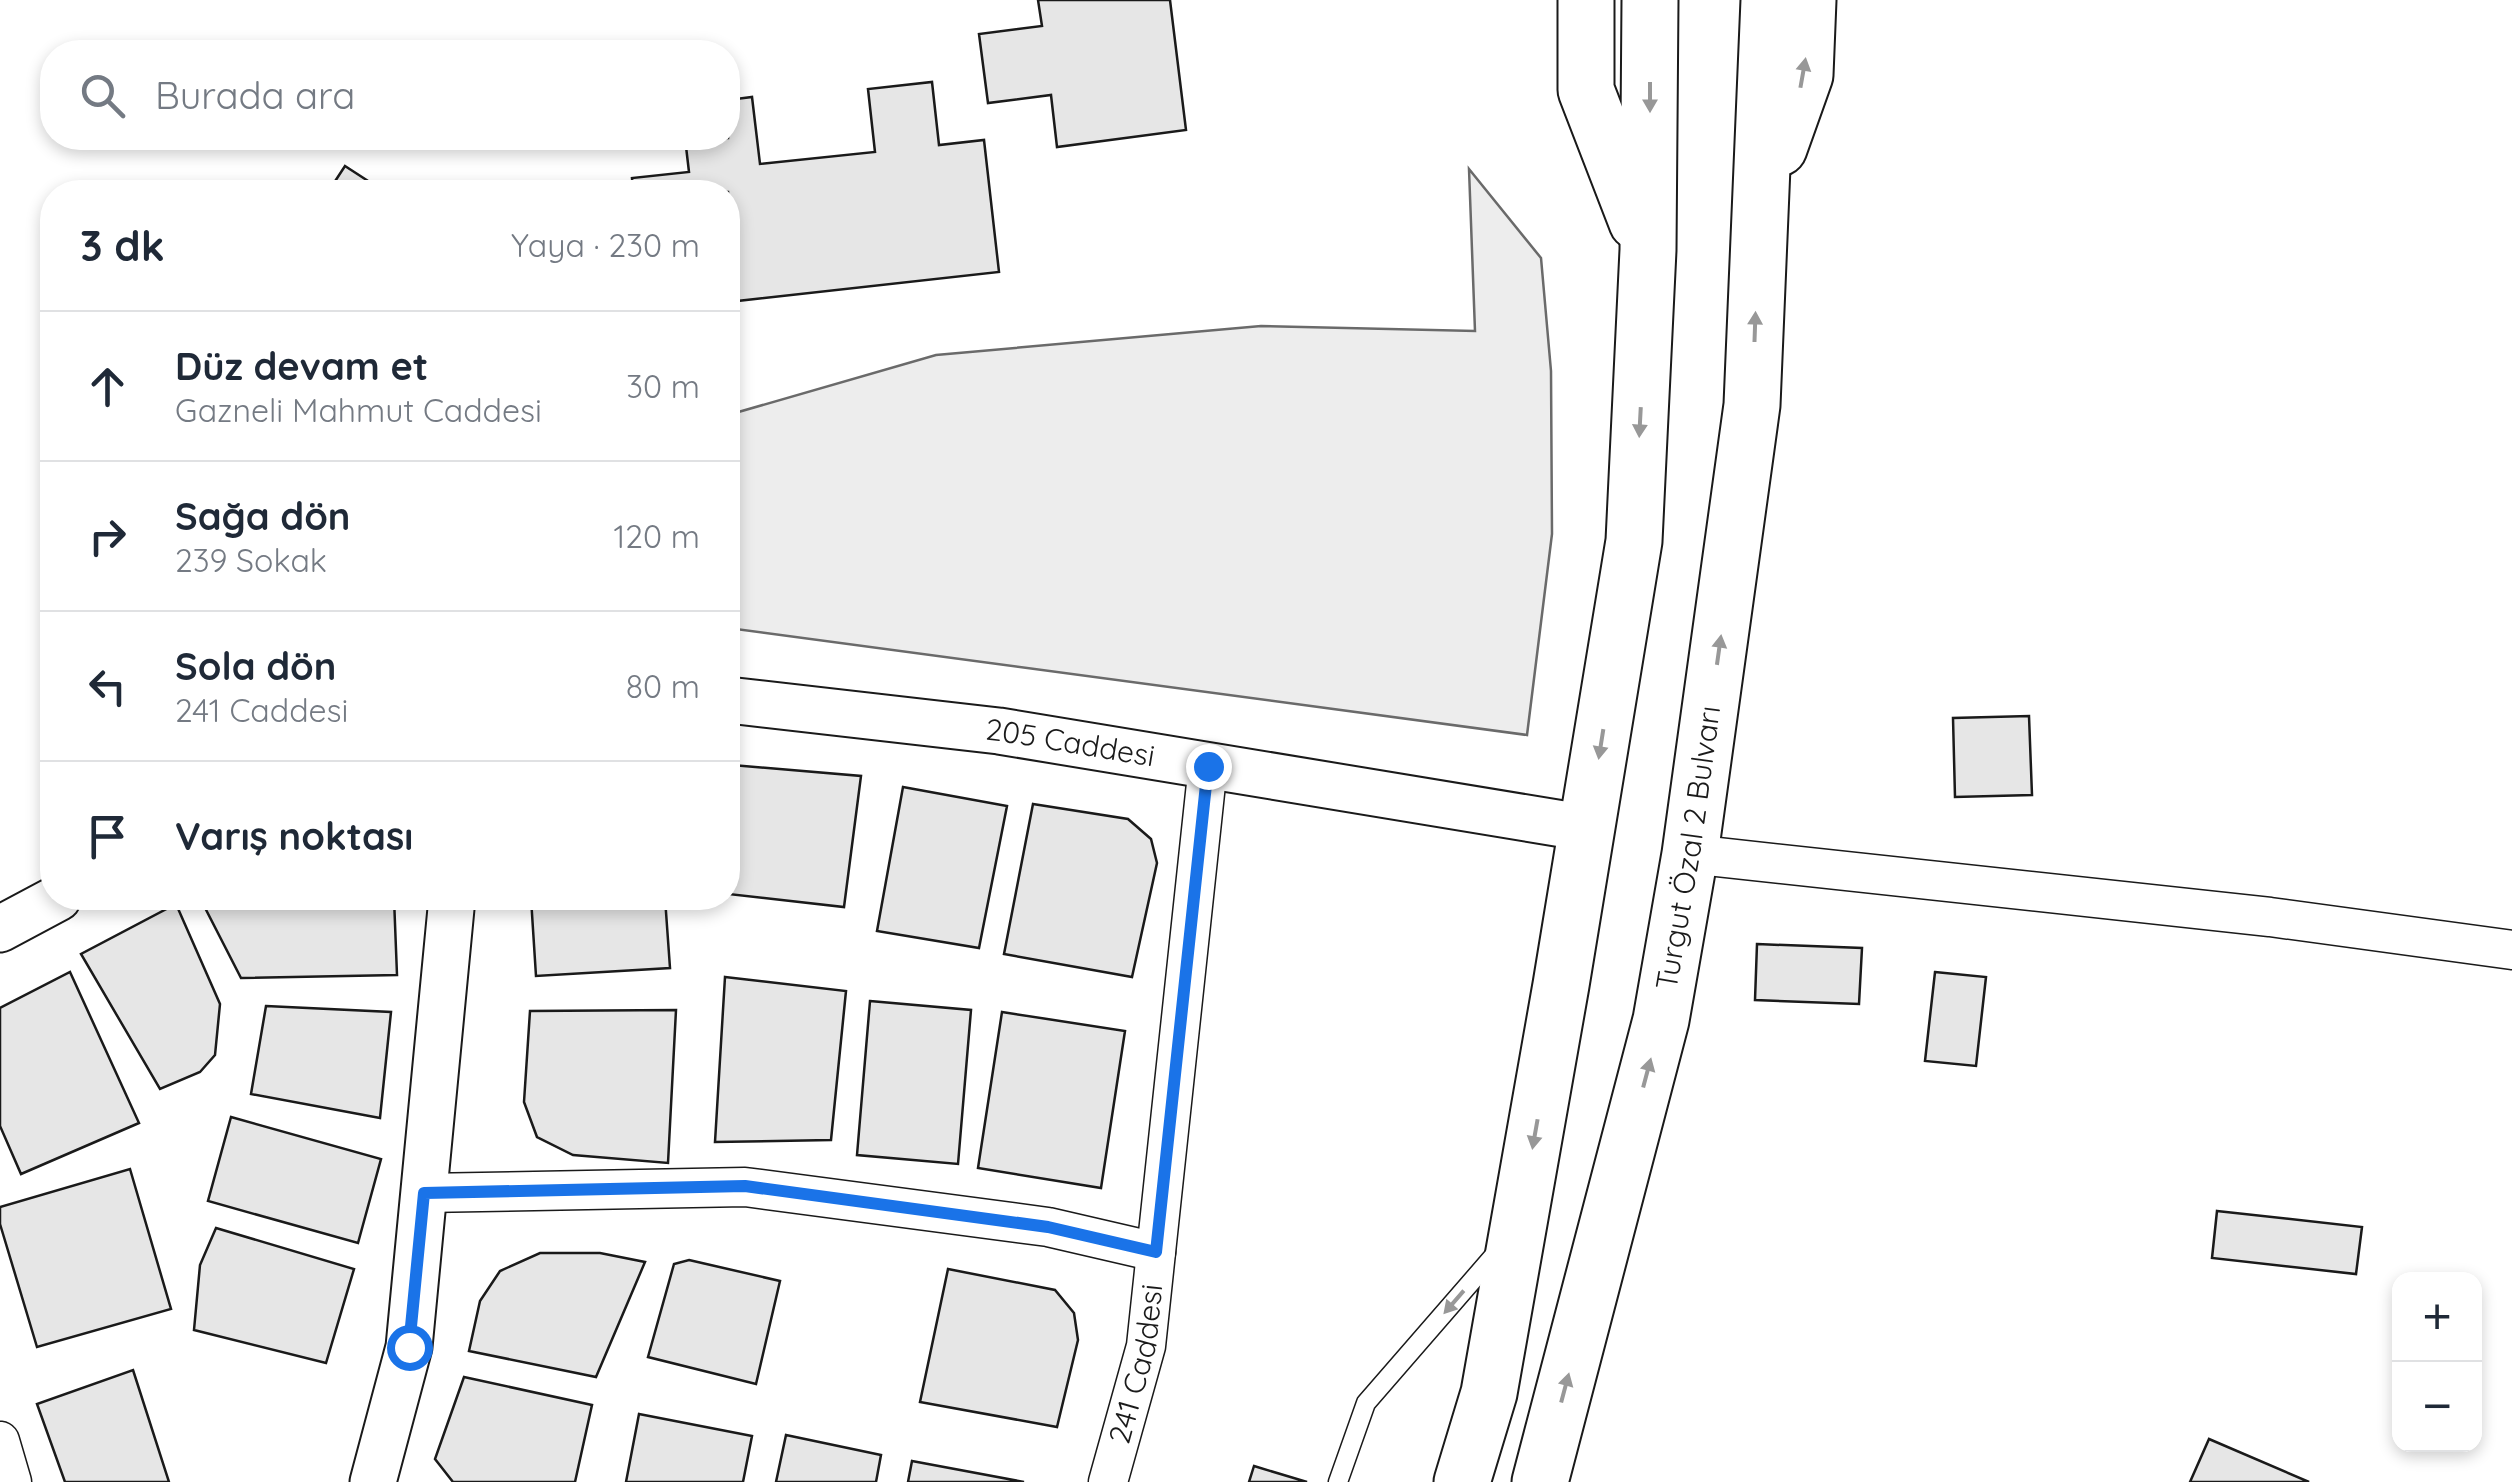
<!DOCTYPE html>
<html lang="tr">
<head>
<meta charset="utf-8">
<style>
	:root { --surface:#fff; --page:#f2f2f3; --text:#1f2937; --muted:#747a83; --line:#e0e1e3 }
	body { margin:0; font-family:Quicksand,sans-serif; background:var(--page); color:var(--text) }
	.controls { position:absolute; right:30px; bottom:30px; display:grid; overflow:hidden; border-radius:20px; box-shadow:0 5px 15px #0003 }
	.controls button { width:90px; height:90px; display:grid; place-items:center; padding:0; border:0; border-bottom:2px solid var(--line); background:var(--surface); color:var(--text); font:50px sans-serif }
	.stop { position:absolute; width:30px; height:30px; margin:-22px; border:8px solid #1a73e8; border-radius:50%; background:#fff }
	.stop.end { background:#1a73e8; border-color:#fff; box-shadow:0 2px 10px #0008 }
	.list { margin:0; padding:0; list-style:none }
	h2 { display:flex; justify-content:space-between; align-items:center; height:130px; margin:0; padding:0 40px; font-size:42px }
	h2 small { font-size:32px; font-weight:400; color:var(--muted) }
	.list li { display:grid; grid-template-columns:65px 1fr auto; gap:30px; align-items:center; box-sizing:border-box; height:150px; padding:0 40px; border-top:2px solid var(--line) }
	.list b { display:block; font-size:38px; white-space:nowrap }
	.list p { margin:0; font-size:32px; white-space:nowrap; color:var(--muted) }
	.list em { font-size:32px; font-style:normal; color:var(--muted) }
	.icon { flex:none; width:55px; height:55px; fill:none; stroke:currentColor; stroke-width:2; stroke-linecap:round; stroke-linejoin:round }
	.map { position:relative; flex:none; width:2512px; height:1482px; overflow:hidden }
	.search { position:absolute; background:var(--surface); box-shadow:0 5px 15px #0003; left:40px; top:40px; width:700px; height:110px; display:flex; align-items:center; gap:25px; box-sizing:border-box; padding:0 35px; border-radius:40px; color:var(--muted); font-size:38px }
	.panel { position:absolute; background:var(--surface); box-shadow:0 5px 15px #0003; left:40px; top:180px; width:700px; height:730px; border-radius:40px }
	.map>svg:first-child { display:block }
	.built { fill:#ededed; stroke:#6a6a6a; stroke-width:2.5 }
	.building { fill:#e6e6e6; stroke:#1a1a1a; stroke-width:2.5 }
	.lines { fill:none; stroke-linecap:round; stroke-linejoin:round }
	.service-casing { stroke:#1a1a1a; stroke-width:21 }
	.minor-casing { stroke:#1a1a1a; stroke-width:41 }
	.tertiary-casing { stroke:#1a1a1a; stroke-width:49 }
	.trunk-casing { stroke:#1a1a1a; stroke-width:59 }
	.service { stroke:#fff; stroke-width:18 }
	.minor { stroke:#fff; stroke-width:38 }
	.tertiary { stroke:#fff; stroke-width:45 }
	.trunk { stroke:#fff; stroke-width:55 }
	.oneway { fill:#989898 }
	.route { stroke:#1a73e8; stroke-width:12 }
	.labels { text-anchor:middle; stroke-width:8; stroke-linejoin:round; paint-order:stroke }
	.street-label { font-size:30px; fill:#1a1a1a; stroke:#fff }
</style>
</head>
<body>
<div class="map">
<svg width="2512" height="1482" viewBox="0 0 2512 1482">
	<rect width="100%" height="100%" fill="#fff"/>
	<polygon class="built" points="1469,169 1541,258 1551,371 1552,534 1527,735 728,628 728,415 936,355 1261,326 1475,331"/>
	<g class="building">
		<polygon points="1038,0 1170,0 1186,130 1057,147 1051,95 988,103 979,34 1042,26"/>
		<polygon points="932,82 939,145 984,140 999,272 728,302 728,192 633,192 632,178 689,172 685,138 728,138 728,100 752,97 760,164 875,152 868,89"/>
		<polygon points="345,166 385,192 328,192"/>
		<polygon points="2029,716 2032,795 1955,797 1953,718"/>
		<polygon points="732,765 861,776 844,907 728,894"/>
		<polygon points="903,787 1007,806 979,948 877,931"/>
		<polygon points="1033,804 1128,819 1151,839 1157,863 1132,977 1004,954"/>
		<polygon points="200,898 394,898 397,975 241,978"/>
		<polygon points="531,898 665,898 670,968 536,976"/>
		<polygon points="176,904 220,1004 215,1055 200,1072 160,1089 81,954"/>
		<polygon points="1757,944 1862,948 1859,1004 1755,1000"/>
		<polygon points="70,972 139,1123 21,1174 0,1126 0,1008"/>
		<polygon points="1935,972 1986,977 1976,1066 1925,1061"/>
		<polygon points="725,977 846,991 831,1140 715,1142"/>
		<polygon points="870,1001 971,1010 958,1164 857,1155"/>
		<polygon points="266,1006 391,1012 380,1118 251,1094"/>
		<polygon points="676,1010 668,1163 573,1155 537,1137 524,1102 530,1011"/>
		<polygon points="1002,1012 1125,1031 1101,1188 978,1168"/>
		<polygon points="231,1117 381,1159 358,1243 208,1201"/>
		<polygon points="130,1169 171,1309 37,1347 0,1224 0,1207"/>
		<polygon points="2217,1211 2362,1227 2356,1274 2212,1258"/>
		<polygon points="216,1228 354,1269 326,1363 194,1330 200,1265"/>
		<polygon points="540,1253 600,1253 645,1262 596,1377 469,1351 480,1301 500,1271"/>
		<polygon points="689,1260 780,1281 756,1384 648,1357 674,1264"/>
		<polygon points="948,1269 1055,1290 1074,1313 1078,1340 1057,1427 920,1402"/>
		<polygon points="133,1370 169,1482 65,1482 37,1404"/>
		<polygon points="464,1377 592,1405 575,1482 453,1482 435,1459"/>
		<polygon points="639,1414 752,1436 743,1482 626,1482"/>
		<polygon points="786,1435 881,1455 876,1482 776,1482"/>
		<polygon points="2209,1439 2309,1482 2190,1482"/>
		<polygon points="912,1461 1024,1482 908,1482"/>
		<polygon points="1254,1466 1307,1482 1249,1482"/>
	</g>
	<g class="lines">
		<g class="service-casing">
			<polyline id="service" points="1338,1482 1366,1403 1498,1251"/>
		</g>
		<g class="minor-casing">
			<g id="minor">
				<polyline points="1690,854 2270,917 2512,950"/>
				<polyline points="424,1193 745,1187 1048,1227 1156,1252"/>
				<polyline points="0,1441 12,1482"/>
				<path id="s1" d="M1108,1482L1146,1346L1208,765"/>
			</g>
		</g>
		<g class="tertiary-casing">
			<g id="tertiary">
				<path id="s2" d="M728,700L999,731L1587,828"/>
				<polyline points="0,929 58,898"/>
				<polyline points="373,1482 409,1347 452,898"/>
			</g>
		</g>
		<g class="trunk-casing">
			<g id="trunk">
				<polyline points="1586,0 1586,90 1637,222"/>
				<polyline points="1779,148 1805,75 1808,0"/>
				<polyline points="1462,1482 1489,1393 1561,985 1634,541 1648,250 1650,0"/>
				<path id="s3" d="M1540,1482L1661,1020L1690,854L1752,405L1769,0"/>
			</g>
		</g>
		<use href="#service" class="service"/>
		<use href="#minor" class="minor"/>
		<use href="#tertiary" class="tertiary"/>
		<use href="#trunk" class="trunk"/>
	</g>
	<defs><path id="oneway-solid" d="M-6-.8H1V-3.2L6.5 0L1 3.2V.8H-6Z" transform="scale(2.5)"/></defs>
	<g class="oneway">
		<use href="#oneway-solid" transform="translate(1803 73) rotate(-80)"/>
		<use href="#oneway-solid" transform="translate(1650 97) rotate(90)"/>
		<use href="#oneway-solid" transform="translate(1755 327) rotate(-88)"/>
		<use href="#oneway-solid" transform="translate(1640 422) rotate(93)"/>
		<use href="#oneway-solid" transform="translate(1719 650) rotate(-82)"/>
		<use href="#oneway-solid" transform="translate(1601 744) rotate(99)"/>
		<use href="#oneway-solid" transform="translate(1647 1073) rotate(-75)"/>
		<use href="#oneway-solid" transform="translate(1535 1134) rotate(100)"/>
		<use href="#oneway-solid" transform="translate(1454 1302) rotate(131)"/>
		<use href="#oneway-solid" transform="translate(1565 1388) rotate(-75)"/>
	</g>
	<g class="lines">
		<polyline class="route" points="409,1347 424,1193 745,1186 1048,1227 1156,1252 1208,766"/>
	</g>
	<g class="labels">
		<g class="street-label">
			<text dy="10" stroke="none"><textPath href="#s2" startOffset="345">205 Caddesi</textPath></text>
			<text dy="10" stroke="none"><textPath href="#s3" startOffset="652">Turgut Özal 2 Bulvarı</textPath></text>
			<text dy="10" stroke="none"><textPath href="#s1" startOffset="122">241 Caddesi</textPath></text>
		</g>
	</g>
</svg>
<div class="controls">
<button>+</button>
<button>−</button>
</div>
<div class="stop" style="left:409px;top:1347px"></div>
<div class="stop end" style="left:1208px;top:766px"></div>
<div class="search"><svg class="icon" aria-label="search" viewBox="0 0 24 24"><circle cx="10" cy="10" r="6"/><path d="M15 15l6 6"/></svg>Burada ara</div>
<section class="panel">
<h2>3 dk<small>Yaya · 230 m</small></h2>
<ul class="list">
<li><svg class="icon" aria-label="ahead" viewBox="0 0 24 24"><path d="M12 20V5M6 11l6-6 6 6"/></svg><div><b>Düz devam et</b><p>Gazneli Mahmut Caddesi</p></div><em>30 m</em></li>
<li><svg class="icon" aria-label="right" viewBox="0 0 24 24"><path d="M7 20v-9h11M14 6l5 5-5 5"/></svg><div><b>Sağa dön</b><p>239 Sokak</p></div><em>120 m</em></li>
<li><svg class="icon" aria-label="left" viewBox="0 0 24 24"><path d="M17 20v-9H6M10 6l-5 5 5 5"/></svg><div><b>Sola dön</b><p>241 Caddesi</p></div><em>80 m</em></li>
<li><svg class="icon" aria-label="arrive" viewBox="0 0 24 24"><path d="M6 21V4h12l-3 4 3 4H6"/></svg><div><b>Varış noktası</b></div></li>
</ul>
</section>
</div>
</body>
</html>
